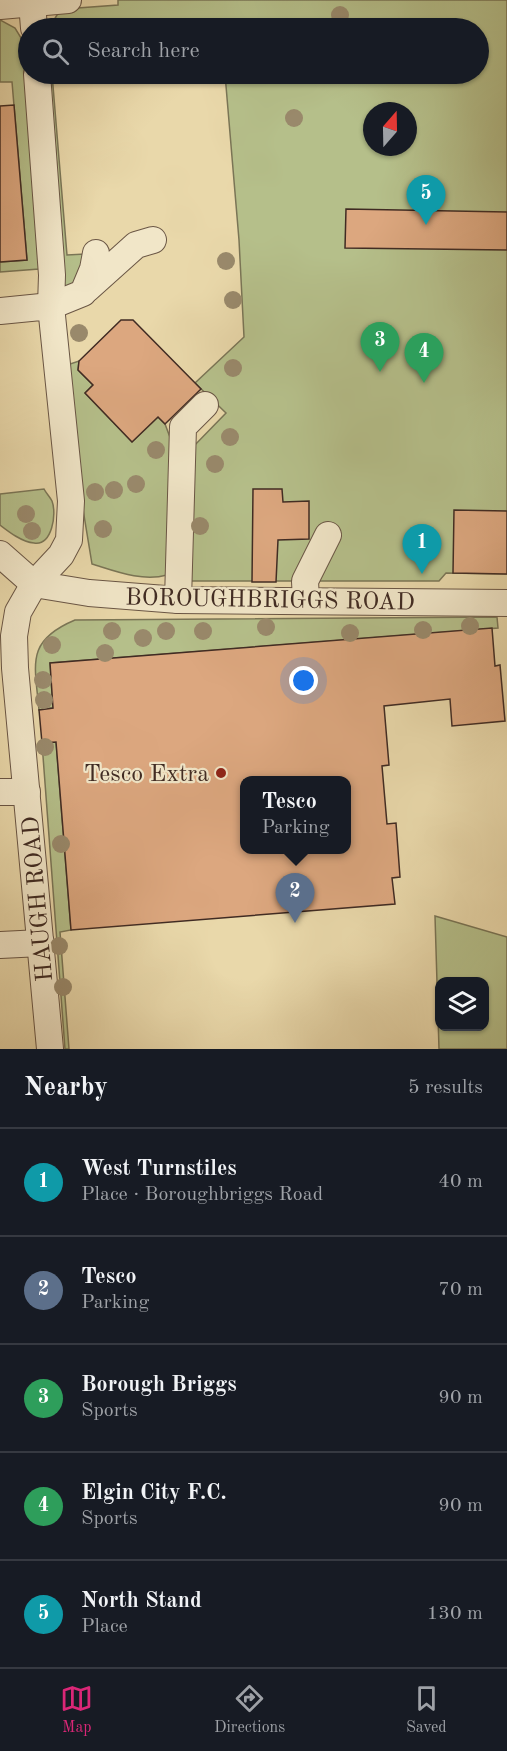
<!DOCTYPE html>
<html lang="en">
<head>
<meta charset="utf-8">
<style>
	:root { --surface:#171b24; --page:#242831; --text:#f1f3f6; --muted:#9ea1a6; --line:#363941; --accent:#db2777 }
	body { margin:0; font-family:"Old Standard TT",serif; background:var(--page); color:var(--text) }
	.controls { position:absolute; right:18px; bottom:18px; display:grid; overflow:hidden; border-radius:12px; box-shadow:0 2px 4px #0004 }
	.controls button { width:54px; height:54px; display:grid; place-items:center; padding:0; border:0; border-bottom:2px solid var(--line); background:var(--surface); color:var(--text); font:30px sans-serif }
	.compass { position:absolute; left:363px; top:102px; width:54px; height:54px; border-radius:50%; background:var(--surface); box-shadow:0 2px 4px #0004; rotate:20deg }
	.you { position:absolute; left:304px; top:681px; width:21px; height:21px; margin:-15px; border:4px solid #fff; border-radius:50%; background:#1a73e8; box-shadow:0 0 0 9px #1a73e833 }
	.badge { display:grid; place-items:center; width:39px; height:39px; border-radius:50%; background:var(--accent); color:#fff; font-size:20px; font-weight:700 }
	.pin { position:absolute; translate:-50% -50px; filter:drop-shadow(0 2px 3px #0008) }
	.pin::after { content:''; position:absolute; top:32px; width:21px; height:18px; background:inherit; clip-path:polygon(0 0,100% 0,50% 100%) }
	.popup { position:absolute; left:240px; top:776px; width:111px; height:78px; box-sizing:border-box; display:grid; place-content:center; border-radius:12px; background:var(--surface); filter:drop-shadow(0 2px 4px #0005); font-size:20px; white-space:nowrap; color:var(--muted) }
	.popup b { font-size:22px; color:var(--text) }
	.popup::after { content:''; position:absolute; left:50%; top:100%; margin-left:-12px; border:12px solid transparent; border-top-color:var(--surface) }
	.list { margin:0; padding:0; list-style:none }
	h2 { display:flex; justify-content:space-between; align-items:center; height:78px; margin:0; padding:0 24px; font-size:26px }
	h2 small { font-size:20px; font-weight:400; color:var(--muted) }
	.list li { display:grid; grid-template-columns:39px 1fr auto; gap:18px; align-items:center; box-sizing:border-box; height:108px; padding:0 24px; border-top:2px solid var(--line) }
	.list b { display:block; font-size:22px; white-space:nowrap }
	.list p { margin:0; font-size:20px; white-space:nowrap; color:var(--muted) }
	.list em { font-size:20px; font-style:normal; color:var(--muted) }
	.icon { flex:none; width:33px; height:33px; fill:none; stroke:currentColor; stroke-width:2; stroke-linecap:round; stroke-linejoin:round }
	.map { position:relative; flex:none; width:507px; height:1049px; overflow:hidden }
	.search { position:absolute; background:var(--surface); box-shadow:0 2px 4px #0004; left:18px; right:18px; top:18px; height:66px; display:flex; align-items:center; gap:15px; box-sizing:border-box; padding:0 21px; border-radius:33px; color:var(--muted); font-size:22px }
	.sheet { height:618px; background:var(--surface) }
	nav { display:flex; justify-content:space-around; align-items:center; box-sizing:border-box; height:84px; border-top:2px solid var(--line); background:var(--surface); font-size:16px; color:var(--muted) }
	nav a { display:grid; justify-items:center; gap:3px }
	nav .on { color:var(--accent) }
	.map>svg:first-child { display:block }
	.green { fill:#b5bf8a; stroke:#7a7556; stroke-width:1.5; fill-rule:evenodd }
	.building { fill:#dca77f; stroke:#402b23; stroke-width:1.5; fill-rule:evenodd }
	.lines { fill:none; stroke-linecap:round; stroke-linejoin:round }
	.minor-casing { stroke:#6a5645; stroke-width:28 }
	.minor { stroke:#f1e6c8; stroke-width:26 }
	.tree { fill:#99896b }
	.poi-dot { fill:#8f2418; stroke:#f1e6c8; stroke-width:2 }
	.labels { text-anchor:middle; stroke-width:4.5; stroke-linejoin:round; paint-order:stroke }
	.street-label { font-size:24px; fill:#402b23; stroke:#f1e6c8 }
	.poi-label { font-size:24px; fill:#402b23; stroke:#f1e6c8; text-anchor:end }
</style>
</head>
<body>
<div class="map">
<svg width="507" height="1049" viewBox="0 0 507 1049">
	<rect width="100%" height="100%" fill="#e9d8aa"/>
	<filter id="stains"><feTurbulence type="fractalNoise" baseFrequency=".00333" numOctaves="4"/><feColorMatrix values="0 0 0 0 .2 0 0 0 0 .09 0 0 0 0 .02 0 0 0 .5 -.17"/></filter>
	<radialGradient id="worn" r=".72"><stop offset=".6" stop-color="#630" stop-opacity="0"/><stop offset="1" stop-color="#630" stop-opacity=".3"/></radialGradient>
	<g class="green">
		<path d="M118,0H507V574L446,573L439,581H187L190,450L226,413L195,383L244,337L239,240L225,74H478V28H49L57,15L64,9L118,5ZM372,111H408V147H372Z"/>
		<polygon points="0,20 15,28 26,46 46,256 39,269 0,272 0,262 27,260 12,82 0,82"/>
		<polygon points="44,74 52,74 67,255 85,254 81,279 60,291 52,181 57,170 54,128 46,114"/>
		<path d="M79,361L78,370L93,385L85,393L132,442L158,417L165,424L171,440L167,575C142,582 115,571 92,564L79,485L67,365Z"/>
		<path d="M44,489C46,493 50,497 52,501C57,514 52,546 34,543C22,542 9,532 0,525V494Z"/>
		<path d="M497,617L498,628L50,663L53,708L39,710C35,664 25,641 75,620Z"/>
		<polygon points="56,742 71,930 60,932 69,1049 65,1049 42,743"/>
		<path d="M435,916L507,937V1049H439ZM440,981H484V1026H440Z"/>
	</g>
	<g class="building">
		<polygon points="14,105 27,260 0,262 0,106"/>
		<polygon points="346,209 507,212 507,250 345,248"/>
		<polygon points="121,320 133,320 201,389 165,424 158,417 132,442 85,393 93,385 78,370 79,361"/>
		<polygon points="253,489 282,489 283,502 309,501 309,539 278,540 276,582 252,582"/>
		<polygon points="454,510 507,511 507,574 453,573"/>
		<path d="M492,628L495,666L500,665L505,721L452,726L450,699L384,706L389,765L382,766L387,824L396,823L400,877L392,878L395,904L71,930L56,742L42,743L39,710L53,708L50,663ZM244,780H346V849H244Z"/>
	</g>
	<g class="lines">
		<g class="minor-casing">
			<g id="minor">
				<polyline points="32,3 34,28"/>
				<polyline points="0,6 68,0"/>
				<polyline points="37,74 52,275 51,306 83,293 93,269 96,253"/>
				<polyline points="87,289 136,245 153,240"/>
				<polyline points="0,311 51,306 71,501 69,540 61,555 34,584 18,612 14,636 15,668 50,1049"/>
				<polyline points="0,554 34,584"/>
				<polyline points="34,584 89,593 178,600 507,603"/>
				<polyline points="178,600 183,427 205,405"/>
				<polyline points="306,601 305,581 328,535"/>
				<polyline points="0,792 27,792"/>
				<polyline points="0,945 41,943"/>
			</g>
		</g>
		<use href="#minor" class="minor"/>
	</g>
	<g class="tree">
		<circle cx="340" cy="15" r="9"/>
		<circle cx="294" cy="118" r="9"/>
		<circle cx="226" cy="261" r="9"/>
		<circle cx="233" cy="300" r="9"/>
		<circle cx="79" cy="333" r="9"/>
		<circle cx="233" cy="368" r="9"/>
		<circle cx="230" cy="437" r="9"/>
		<circle cx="156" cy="450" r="9"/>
		<circle cx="215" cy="464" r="9"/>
		<circle cx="136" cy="484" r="9"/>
		<circle cx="114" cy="490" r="9"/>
		<circle cx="95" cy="492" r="9"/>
		<circle cx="26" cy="514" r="9"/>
		<circle cx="200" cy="526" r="9"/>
		<circle cx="103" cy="529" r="9"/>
		<circle cx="32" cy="531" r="9"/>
		<circle cx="470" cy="626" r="9"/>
		<circle cx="266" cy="627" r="9"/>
		<circle cx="423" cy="630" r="9"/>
		<circle cx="112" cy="631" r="9"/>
		<circle cx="166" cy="631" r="9"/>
		<circle cx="203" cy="631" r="9"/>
		<circle cx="350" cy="633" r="9"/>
		<circle cx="143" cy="638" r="9"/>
		<circle cx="52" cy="645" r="9"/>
		<circle cx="105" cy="653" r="9"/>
		<circle cx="43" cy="680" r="9"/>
		<circle cx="44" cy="700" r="9"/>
		<circle cx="45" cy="747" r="9"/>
		<circle cx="61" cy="844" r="9"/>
		<circle cx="59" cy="946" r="9"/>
		<circle cx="63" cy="987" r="9"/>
	</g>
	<circle class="poi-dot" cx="221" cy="773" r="6"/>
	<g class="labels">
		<g class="street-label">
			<text transform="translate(270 599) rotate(1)" y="8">BOROUGHBRIGGS ROAD</text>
			<text transform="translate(37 899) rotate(-95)" y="8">HAUGH ROAD</text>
		</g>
		<g class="poi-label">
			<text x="209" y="781">Tesco Extra</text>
		</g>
	</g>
	<rect width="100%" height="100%" filter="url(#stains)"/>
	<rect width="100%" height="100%" fill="url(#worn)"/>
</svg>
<div class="controls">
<button><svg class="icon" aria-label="layers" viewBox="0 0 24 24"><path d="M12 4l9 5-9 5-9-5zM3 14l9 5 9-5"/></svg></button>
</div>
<svg class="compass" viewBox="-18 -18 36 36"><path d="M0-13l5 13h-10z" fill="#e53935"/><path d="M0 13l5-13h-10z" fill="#9ea1a6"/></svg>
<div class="you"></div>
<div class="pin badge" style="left:422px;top:574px;background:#0f9aa8">1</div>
<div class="pin badge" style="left:295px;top:923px;background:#5c6f8a">2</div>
<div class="popup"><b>Tesco</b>Parking</div>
<div class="pin badge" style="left:380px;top:372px;background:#2e9e5b">3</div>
<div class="pin badge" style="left:424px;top:383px;background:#2e9e5b">4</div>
<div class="pin badge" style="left:426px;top:225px;background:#0f9aa8">5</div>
<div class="search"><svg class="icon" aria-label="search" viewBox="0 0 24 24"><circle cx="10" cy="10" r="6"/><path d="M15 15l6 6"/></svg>Search here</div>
</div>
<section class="sheet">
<h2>Nearby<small>5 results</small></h2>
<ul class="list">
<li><span class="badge" style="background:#0f9aa8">1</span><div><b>West Turnstiles</b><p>Place · Boroughbriggs Road</p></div><em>40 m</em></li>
<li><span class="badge" style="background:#5c6f8a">2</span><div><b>Tesco</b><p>Parking</p></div><em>70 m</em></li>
<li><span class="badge" style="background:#2e9e5b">3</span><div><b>Borough Briggs</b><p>Sports</p></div><em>90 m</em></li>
<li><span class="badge" style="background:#2e9e5b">4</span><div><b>Elgin City F.C.</b><p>Sports</p></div><em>90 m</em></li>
<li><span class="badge" style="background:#0f9aa8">5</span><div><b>North Stand</b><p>Place</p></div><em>130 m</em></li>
</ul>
</section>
<nav>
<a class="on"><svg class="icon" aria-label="map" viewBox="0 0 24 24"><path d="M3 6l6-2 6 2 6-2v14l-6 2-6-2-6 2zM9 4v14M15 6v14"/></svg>Map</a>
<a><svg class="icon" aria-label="directions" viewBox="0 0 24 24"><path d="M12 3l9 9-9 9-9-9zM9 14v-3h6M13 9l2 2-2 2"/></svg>Directions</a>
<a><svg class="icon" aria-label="saved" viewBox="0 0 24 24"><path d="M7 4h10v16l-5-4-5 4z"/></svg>Saved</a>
</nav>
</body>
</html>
